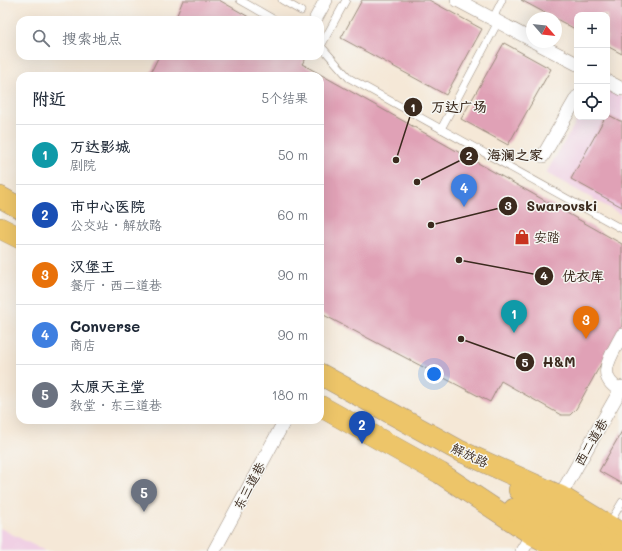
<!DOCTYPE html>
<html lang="zh">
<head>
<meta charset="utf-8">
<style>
	:root { --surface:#fff; --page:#f2f2f3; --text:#1f2937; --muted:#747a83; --line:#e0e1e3; --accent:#b45309 }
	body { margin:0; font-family:Mali,"LXGW WenKai TC",sans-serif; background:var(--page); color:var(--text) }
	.controls { position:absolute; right:12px; top:12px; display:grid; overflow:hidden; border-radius:8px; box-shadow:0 4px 16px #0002 }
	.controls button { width:36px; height:36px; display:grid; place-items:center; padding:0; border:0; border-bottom:1px solid var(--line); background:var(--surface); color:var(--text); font:20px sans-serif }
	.compass { position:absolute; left:526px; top:12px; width:36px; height:36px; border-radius:50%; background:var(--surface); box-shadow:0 4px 16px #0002; rotate:118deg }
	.you { position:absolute; left:434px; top:374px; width:14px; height:14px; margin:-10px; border:3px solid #fff; border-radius:50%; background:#1a73e8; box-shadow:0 0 0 6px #1a73e833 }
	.badge { display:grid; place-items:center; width:26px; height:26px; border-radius:50%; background:var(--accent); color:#fff; font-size:13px; font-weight:700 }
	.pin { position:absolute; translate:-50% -33px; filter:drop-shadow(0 1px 2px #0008) }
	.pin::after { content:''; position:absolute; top:21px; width:14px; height:12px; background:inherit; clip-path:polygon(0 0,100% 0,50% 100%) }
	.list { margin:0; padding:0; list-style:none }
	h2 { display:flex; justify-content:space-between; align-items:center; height:52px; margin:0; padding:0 16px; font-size:17px }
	h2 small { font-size:13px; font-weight:400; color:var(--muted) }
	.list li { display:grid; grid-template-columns:26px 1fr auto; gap:12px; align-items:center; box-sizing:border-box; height:60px; padding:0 16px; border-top:1px solid var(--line) }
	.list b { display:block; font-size:15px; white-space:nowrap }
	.list p { margin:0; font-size:13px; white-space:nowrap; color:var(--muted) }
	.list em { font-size:13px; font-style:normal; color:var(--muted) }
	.icon { flex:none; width:22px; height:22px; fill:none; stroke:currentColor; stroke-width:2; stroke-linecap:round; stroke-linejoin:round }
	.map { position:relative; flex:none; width:622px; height:551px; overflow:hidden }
	.search { position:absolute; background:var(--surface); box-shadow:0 4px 16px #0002; left:16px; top:16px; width:308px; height:44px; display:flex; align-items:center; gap:10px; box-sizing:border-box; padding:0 14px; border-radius:12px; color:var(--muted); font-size:15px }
	.panel { position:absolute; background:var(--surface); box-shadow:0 4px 16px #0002; left:16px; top:72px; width:308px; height:352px; border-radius:12px }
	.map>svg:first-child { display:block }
	.built { fill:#f0d0e4 }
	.building { fill:#e0a1b6 }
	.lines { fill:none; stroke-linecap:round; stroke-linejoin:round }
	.service-casing { stroke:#98897a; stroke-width:8 }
	.minor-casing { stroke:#98897a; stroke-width:14 }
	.primary-casing { stroke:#98897a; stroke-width:22 }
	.service { stroke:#fff; stroke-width:7 }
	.minor { stroke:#fff; stroke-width:13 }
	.primary { stroke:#edc569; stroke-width:21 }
	.labels { text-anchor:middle; stroke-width:3; stroke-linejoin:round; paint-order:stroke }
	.poi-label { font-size:13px; fill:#3b2a1e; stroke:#f6f6f2; text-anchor:start }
	.street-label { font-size:13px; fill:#3b2a1e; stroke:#f6f6f2 }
	.leader { fill:none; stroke:#3b2a1e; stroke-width:1.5 }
	.callout-dot { fill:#3b2a1e; stroke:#f6f6f2; stroke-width:1.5 }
	.mark-label { font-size:12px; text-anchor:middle; font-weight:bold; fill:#fff }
	.callout-label { font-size:14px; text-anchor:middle; font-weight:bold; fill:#3b2a1e; stroke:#f6f6f2; stroke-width:3; stroke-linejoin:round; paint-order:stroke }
</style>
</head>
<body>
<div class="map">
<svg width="622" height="551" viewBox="0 0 622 551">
	<rect width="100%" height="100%" fill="#f6f6f2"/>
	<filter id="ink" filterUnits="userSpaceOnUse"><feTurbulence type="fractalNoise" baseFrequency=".025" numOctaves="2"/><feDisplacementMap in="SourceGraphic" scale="8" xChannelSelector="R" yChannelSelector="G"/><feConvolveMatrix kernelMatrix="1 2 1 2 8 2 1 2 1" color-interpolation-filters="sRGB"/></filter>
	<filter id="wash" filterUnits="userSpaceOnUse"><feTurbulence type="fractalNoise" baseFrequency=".012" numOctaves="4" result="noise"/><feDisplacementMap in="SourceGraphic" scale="16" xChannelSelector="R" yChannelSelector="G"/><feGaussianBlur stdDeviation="0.9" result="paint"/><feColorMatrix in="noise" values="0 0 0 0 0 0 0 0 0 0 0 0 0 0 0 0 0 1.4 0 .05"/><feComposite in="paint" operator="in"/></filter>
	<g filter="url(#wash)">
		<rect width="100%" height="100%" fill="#f5e8d7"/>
		<g class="built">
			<polygon points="607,88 622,96 622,215 546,173 579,117 607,117"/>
			<polygon points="0,528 45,551 0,551"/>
		</g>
		<g id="blocks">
			<g class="building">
				<polygon points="183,0 219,0 254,20 175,20"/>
				<polygon points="362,0 429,0 482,29 446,95 341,38"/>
				<polygon points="521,0 622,0 622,54 607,46 607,15 577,15 577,30"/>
				<polygon points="504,43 551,69 508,145 461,119"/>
				<polygon points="159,56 307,56 302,64 622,244 622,326 576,409 570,415 561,415 501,381 490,402 320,313 320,76 149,76"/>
				<polygon points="607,114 620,121 622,121 622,207 571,179"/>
				<polygon points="622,431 622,484 599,471"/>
			</g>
		</g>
	</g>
	<g filter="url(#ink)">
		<use href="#blocks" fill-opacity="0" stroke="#98897a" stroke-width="1"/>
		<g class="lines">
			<g class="service-casing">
				<g id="service">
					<polyline points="240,0 275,20"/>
					<polyline points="282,0 301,11"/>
					<polyline points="320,45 349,78 622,229"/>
					<polyline points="321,46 346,0"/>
					<polyline points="441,129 498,22 495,14 502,0"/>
					<polyline points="609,524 622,502"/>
				</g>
			</g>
			<g class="minor-casing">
				<g id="minor">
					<polyline points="457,0 532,40"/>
					<polyline points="316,18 326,0"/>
					<polyline points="535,42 577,64"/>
					<polyline points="607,81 622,89"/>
					<polyline points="543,156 577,97"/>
					<path d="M620,390C594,376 612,355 622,335"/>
					<polyline points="560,496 622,387"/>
					<polyline points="214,551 285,420"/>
					<polyline points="522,551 532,534"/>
				</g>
			</g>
			<g class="primary-casing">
				<g id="primary">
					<polyline points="0,197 20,208"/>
					<polyline points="0,228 20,238"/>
					<polyline points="320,374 458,450 560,496 622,534"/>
					<polyline points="320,406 440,473 532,534 563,551"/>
					<polyline points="519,490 550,510 622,550"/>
					<polyline points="514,509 593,551"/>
				</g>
			</g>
			<use href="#service" class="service"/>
			<use href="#minor" class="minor"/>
			<use href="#primary" class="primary"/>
		</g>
	</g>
	<defs>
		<g id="shop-bare" transform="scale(1.2)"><path d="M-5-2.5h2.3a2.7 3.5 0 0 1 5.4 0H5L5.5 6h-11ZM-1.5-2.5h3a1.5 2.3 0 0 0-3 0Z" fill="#c8321e" stroke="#f6f6f2" stroke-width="2.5" paint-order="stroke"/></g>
	</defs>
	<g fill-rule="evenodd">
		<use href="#shop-bare" x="522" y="237"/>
	</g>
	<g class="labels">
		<g class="poi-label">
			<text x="534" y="242">安踏</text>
		</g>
		<g class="street-label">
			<text transform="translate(591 442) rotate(-60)" y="5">西二道巷</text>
			<text transform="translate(470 455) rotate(25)" y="5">解放路</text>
			<text transform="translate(249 486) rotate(-62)" y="5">东三道巷</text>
		</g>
	</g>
	<path class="leader" d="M396 160L413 107M417 182L469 156M431 225L508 206M459 260L544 276M461 339L525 362"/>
	<g class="callout-dot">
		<circle cx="396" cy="160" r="4"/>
		<circle cx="417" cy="182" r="4"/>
		<circle cx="431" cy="225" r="4"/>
		<circle cx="459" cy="260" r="4"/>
		<circle cx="461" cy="339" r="4"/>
		<circle cx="413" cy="107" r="10"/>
		<circle cx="469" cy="156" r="10"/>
		<circle cx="508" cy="206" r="10"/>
		<circle cx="544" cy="276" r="10"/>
		<circle cx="525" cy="362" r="10"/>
	</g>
	<g class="mark-label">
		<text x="413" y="112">1</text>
		<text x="469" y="160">2</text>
		<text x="508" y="210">3</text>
		<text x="544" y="280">4</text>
		<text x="525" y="367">5</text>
	</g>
	<g class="callout-label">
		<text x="459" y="112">万达广场</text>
		<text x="515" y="160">海澜之家</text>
		<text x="562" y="211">Swarovski</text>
		<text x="583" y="281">优衣库</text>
		<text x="559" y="367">H&amp;M</text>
	</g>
</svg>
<div class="controls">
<button>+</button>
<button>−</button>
<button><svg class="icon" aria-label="locate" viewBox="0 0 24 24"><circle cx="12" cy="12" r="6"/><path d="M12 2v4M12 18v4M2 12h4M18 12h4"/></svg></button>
</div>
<svg class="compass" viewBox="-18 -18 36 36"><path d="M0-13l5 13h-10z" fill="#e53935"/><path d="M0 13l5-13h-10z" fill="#747a83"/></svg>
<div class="you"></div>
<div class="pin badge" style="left:514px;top:333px;background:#0f9aa8">1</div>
<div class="pin badge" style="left:362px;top:444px;background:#1a4fb4">2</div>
<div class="pin badge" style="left:586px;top:339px;background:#e8710a">3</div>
<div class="pin badge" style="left:464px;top:207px;background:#3f7fe0">4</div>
<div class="pin badge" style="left:144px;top:512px;background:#6b7280">5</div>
<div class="search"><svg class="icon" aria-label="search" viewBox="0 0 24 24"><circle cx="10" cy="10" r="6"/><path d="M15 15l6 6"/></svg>搜索地点</div>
<section class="panel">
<h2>附近<small>5个结果</small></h2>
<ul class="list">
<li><span class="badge" style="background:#0f9aa8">1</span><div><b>万达影城</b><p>剧院</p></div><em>50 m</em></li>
<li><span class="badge" style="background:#1a4fb4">2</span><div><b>市中心医院</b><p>公交站 · 解放路</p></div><em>60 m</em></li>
<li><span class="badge" style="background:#e8710a">3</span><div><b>汉堡王</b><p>餐厅 · 西二道巷</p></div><em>90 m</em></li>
<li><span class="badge" style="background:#3f7fe0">4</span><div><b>Converse</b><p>商店</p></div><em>90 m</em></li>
<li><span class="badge" style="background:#6b7280">5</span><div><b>太原天主堂</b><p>教堂 · 东三道巷</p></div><em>180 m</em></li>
</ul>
</section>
</div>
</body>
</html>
